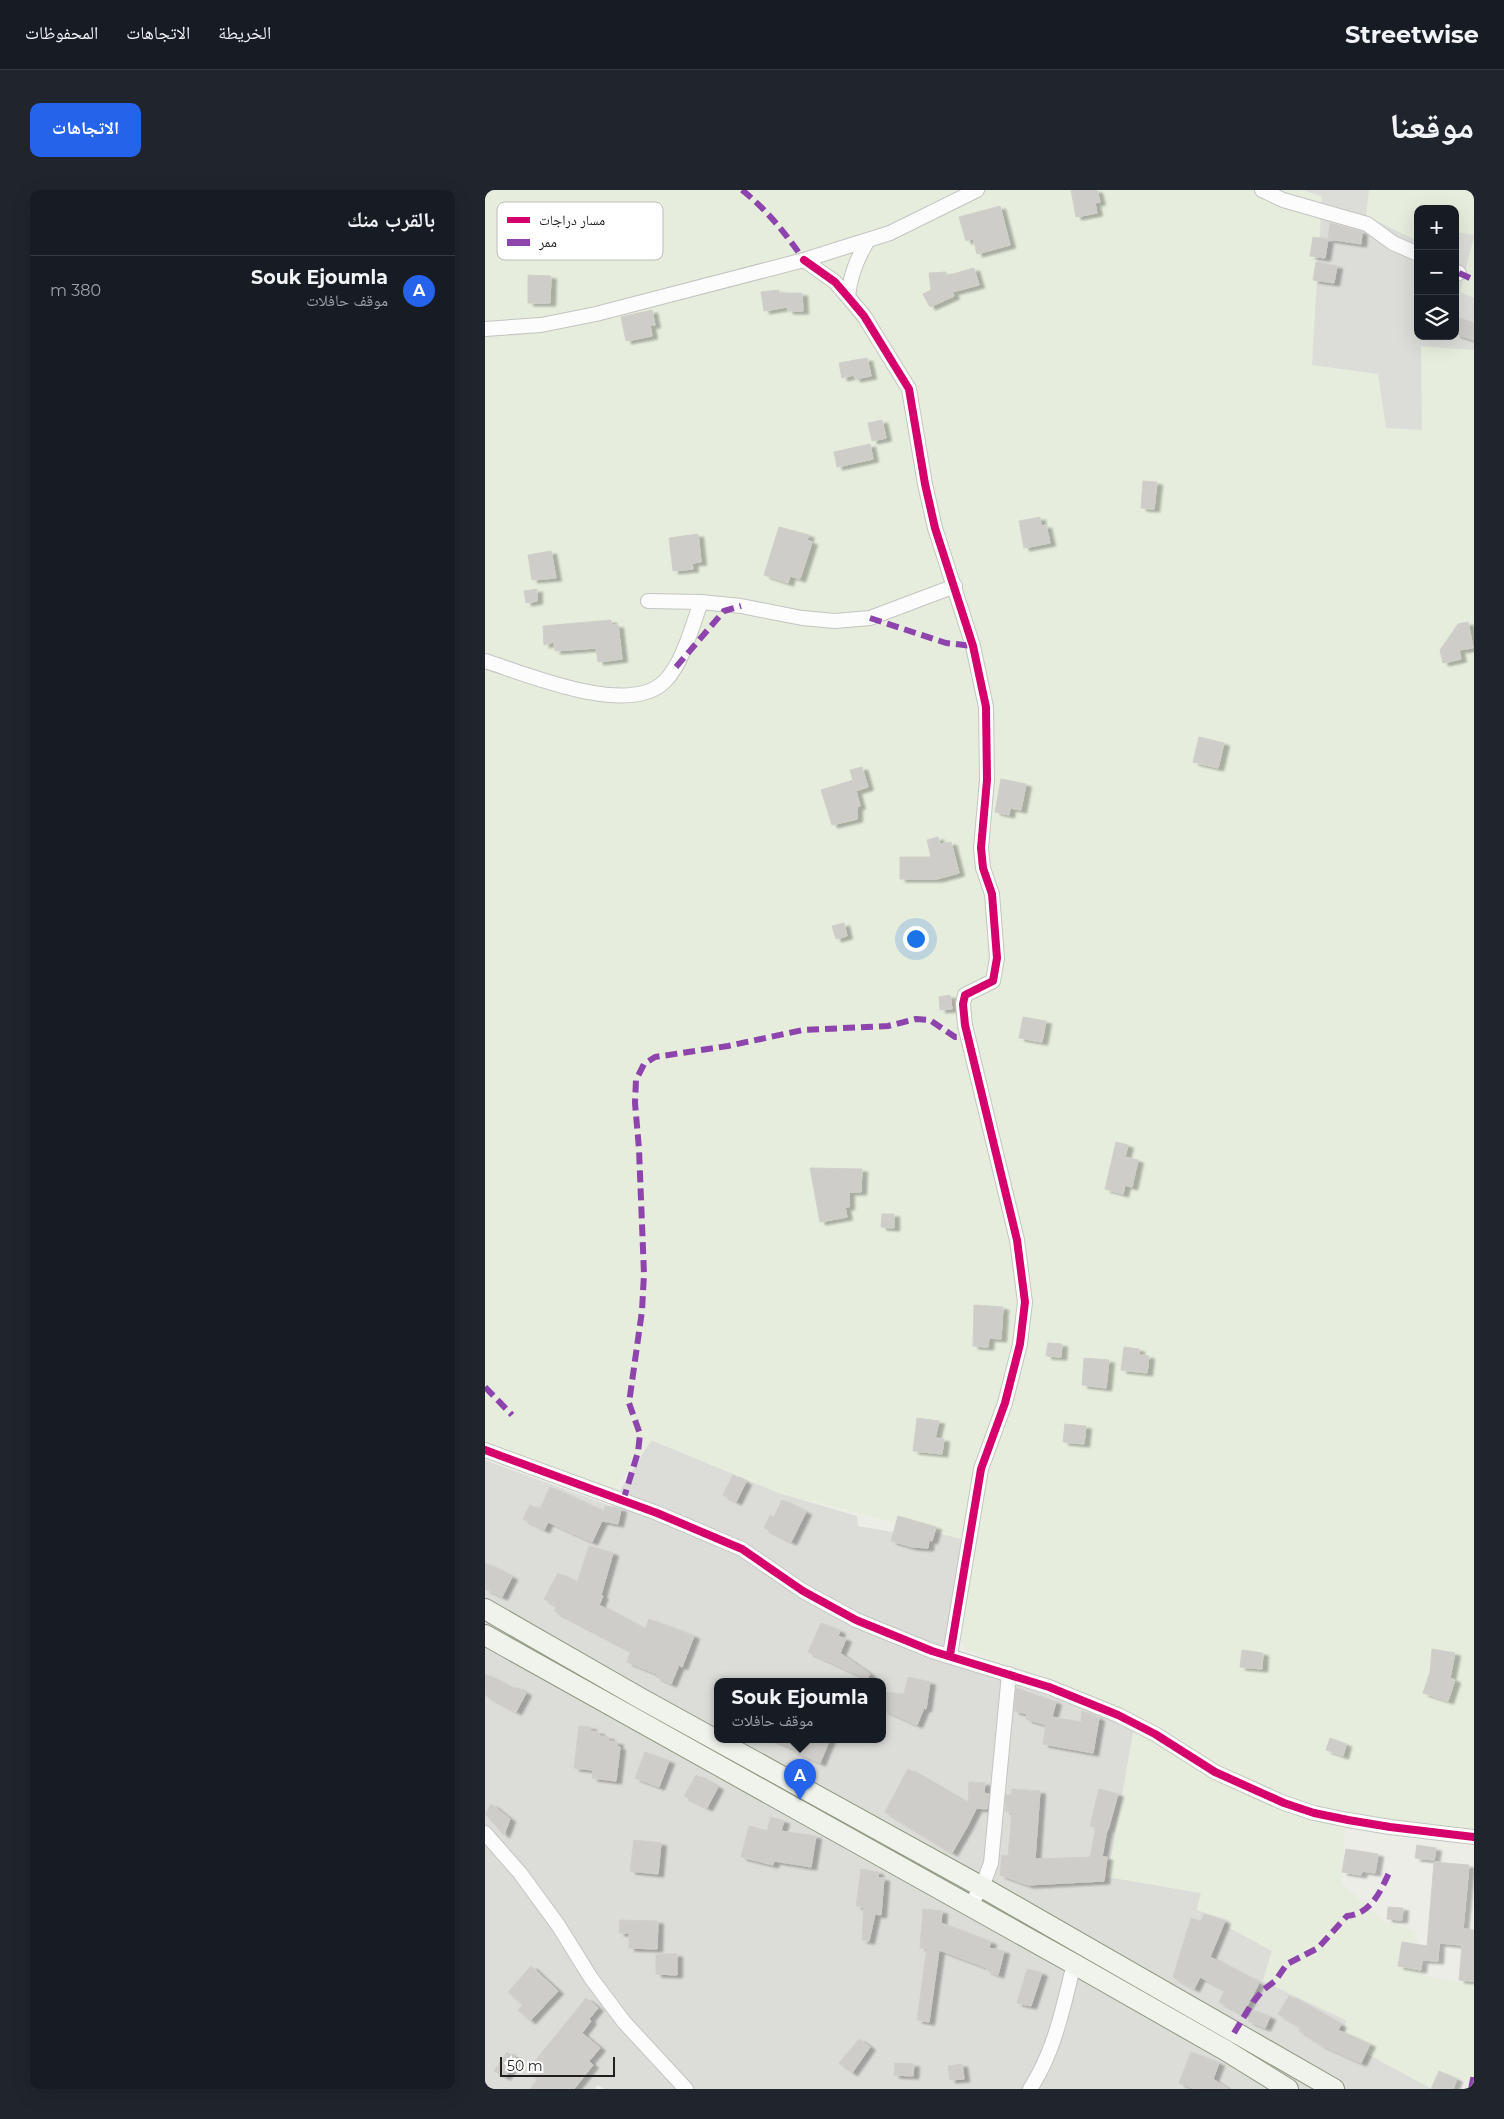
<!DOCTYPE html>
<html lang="ar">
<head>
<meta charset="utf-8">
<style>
	:root { --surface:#171b24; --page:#20242c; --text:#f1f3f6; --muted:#9ea1a6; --line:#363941; --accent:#2563eb }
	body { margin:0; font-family:Montserrat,"Noto Naskh Arabic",sans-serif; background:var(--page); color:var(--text); direction:rtl }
	.controls { position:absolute; right:15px; top:15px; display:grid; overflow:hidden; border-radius:10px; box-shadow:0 5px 20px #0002 }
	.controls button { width:45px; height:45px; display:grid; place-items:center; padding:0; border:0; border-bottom:1px solid var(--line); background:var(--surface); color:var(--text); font:25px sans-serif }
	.scale { position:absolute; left:15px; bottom:12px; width:115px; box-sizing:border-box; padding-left:5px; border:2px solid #1f1f1f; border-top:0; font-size:14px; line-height:18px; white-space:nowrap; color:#1f1f1f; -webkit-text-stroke:4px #fff; paint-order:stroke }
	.you { position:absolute; left:430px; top:748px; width:18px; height:18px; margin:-12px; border:4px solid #fff; border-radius:50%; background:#1a73e8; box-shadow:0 0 0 8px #1a73e833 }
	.badge { display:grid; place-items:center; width:32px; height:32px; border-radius:50%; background:var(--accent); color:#fff; font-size:16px; font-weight:700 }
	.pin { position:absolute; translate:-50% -41px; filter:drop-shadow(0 1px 2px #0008) }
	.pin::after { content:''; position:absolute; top:26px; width:18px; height:15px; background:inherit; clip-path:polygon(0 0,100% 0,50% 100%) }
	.popup { position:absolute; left:229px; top:1488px; width:172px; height:65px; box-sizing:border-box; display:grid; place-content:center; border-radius:10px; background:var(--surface); filter:drop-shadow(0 1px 4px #0005); font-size:16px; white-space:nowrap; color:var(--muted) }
	.popup b { font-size:19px; color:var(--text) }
	.popup::after { content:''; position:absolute; left:50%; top:100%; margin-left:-10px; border:10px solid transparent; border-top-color:var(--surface) }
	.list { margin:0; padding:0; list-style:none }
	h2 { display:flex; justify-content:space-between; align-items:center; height:65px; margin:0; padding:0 20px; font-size:21px }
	h2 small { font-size:16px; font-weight:400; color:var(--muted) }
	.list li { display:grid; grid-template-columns:32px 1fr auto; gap:15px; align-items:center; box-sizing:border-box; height:70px; padding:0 20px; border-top:1px solid var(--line) }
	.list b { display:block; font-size:19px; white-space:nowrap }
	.list p { margin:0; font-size:16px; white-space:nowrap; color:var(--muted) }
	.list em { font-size:16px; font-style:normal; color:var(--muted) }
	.icon { flex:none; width:28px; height:28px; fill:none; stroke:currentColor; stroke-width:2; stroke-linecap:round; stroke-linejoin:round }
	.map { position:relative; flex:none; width:989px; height:1899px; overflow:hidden; direction:ltr; border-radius:10px }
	header { display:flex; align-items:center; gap:30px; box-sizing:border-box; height:70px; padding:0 25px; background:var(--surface); border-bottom:1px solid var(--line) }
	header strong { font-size:24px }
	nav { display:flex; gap:28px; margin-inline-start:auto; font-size:18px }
	.intro { display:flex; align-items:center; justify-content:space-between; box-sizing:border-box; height:120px; padding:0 30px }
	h1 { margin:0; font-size:35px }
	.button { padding:12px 22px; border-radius:10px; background:var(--accent); color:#fff; font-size:18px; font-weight:700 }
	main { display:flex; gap:30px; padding:0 30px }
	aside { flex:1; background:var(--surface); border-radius:10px; box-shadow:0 5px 20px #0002 }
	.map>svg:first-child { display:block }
	.residential { fill:#dcdcd9; fill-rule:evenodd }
	.farmland { fill:#e6eddc }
	.building { fill:#cecdc9; stroke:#d0cfc9; filter:url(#shadow) }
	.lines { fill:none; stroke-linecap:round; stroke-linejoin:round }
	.street-casing { stroke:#c4c4c2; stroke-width:16 }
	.secondary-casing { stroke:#8d9781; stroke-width:22 }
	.street { stroke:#fcfcfc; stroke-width:14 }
	.secondary { stroke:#f0f3eb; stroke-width:20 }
	.quiet { stroke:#8e44ad; stroke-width:6; stroke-dasharray:12 6; stroke-linecap:butt }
	.cycleway-casing { stroke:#fff; stroke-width:11 }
	.cycleway { stroke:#d6006c; stroke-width:8 }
	.key { fill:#fff; stroke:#bcbcbc; stroke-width:1 }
	.key-label { font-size:14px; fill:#1f1f1f }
</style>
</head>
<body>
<header>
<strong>Streetwise</strong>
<nav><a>الخريطة</a><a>الاتجاهات</a><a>المحفوظات</a></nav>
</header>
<div class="intro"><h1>موقعنا</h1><a class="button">الاتجاهات</a></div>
<main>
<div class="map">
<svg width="989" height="1899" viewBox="0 0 989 1899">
	<defs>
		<filter id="shadow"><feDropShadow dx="5.5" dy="3" stdDeviation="1" flood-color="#0004"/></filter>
	</defs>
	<rect width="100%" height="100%" fill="#edede8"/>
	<g class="residential">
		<polygon points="801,0 891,0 933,48 933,146 970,146 970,31 989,32 989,167 942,248 893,245 819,182"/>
		<path d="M166,1250L294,1303L372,1326L373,1336L408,1342L413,1333L477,1349L457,1469L573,1509L649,1538L623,1687L716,1703L712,1720L744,1730L743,1737L787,1761L778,1791L861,1830L918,1883L947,1899H120L112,1895L110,1899H0V1270L126,1316ZM232,1491H398V1549H232Z"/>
	</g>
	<g class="farmland">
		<polygon points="0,0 819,0 837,7 827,175 893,184 901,238 937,240 936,156 989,160 989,1639 915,1632 813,1611 753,1586 624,1513 481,1460 474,1446 477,1349 294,1303 167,1250 127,1301 0,1257"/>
		<polygon points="884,0 989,0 989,45 970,42 970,19 933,19 933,51 881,26"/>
		<polygon points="989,46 989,108 975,102"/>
		<polygon points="649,1538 799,1620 860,1638 857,1693 898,1731 930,1741 939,1786 989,1794 989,1899 983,1891 960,1884 952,1899 947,1899 858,1851 861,1830 778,1791 787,1761 743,1737 744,1730 712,1720 716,1703 623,1687"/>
	</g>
	<g class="building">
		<polygon points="586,0 612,0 615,12 610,13 612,23 591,27"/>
		<polygon points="515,16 525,55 492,64 488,48 481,51 474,27"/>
		<polygon points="51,26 72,27 72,35 74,35 73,46 71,46 71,50 50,48 50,45 24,44 24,32 51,34"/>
		<polygon points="845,33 877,42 876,54 843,49"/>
		<polygon points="828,47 843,49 840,68 825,66"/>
		<polygon points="831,72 852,76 849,93 828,90"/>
		<polygon points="489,78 494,95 467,102 469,106 445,117 438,104 446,100 444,83 461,82 461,86"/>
		<polygon points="43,85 66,86 65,113 43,113"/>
		<polygon points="294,100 294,103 317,103 318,121 303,121 302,117 279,121 276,102"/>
		<polygon points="167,120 170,135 165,135 167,146 141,151 136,127"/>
		<polygon points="970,127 989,133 989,150 970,144"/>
		<polygon points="382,168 386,186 370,189 369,185 357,188 354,173"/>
		<polygon points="397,230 401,248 387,251 383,233"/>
		<polygon points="385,254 388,269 352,277 349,262"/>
		<polygon points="658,291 672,292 669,319 656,318"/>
		<polygon points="555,327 556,336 561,335 565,353 539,358 534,331"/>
		<polygon points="294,337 324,345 322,350 327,352 315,389 305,386 303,393 279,385"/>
		<polygon points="213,344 216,372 207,373 208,379 188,381 184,348"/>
		<polygon points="66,361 71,388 47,390 43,365"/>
		<polygon points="52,399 52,411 41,413 39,401"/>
		<polygon points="126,430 126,435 133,435 137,469 113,472 111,458 70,461 69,452 59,455 58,436"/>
		<polygon points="983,432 988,458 974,460 976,469 958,473 955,460 973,434"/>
		<polygon points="714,547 739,553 733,578 708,572"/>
		<polygon points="377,577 383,597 371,601 365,580"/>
		<polygon points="516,589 541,594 536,620 525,618 524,625 510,622"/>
		<polygon points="368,590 375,616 372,617 372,629 347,635 336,600"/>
		<polygon points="453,647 455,654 466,652 474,683 452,689 415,689 415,667 446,667 442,650"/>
		<polygon points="359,733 362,746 351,749 347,736"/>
		<polygon points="465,805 467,819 455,820 454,807"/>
		<polygon points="538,827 561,831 557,852 534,848"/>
		<polygon points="631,952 643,955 640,967 653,970 647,997 640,995 638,1004 620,999"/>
		<polygon points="325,978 377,979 376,1002 364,1002 364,1017 360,1017 362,1027 335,1032"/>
		<polygon points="397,1024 409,1024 409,1038 396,1037"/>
		<polygon points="489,1115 518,1117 516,1149 504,1148 503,1157 488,1156"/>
		<polygon points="563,1153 577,1154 576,1167 561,1166"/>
		<polygon points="639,1157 654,1159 654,1165 664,1166 662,1183 636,1180"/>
		<polygon points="599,1168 624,1170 621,1198 597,1195"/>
		<polygon points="432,1228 454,1231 450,1248 459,1249 457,1264 428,1261"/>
		<polygon points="580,1234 601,1236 599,1254 578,1252"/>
		<polygon points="248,1285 261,1292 251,1312 238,1305"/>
		<polygon points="65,1297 119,1322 120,1316 136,1319 133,1334 117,1331 107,1352 63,1332 59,1340 38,1329 45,1315 55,1319"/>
		<polygon points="297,1310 321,1322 306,1352 279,1338 285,1325 289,1327"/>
		<polygon points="413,1326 451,1337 447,1351 444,1350 443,1358 427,1357 406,1351"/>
		<polygon points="104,1356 128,1363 116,1405 118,1406 114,1415 160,1440 164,1429 209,1446 197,1477 194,1475 186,1494 171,1487 172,1484 142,1472 146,1461 69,1421 72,1416 59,1409 73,1383 92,1393"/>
		<polygon points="0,1373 27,1387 17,1407 0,1399"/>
		<polygon points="336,1433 355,1441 353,1446 361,1449 355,1463 385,1484 382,1489 323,1462"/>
		<polygon points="947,1459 970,1463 965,1488 970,1490 963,1511 938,1503 945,1482"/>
		<polygon points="757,1460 778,1463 777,1479 755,1477"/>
		<polygon points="0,1484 29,1500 31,1497 41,1503 31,1522 0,1505"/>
		<polygon points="423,1487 445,1492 441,1519 439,1518 432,1535 398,1520 398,1502 419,1504"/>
		<polygon points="531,1498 571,1512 567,1527 596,1532 597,1521 614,1528 608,1563 558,1554 561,1535 541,1529 542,1524 529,1521"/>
		<polygon points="94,1536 106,1537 105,1541 114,1542 114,1546 124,1547 123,1551 133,1552 132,1556 135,1557 131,1591 107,1588 108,1580 89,1578"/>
		<polygon points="845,1548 861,1554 858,1566 841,1560"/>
		<polygon points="286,1549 345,1549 335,1573 308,1561 309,1559"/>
		<polygon points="160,1562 184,1571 174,1597 150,1588"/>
		<polygon points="423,1579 483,1614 484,1592 500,1593 499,1603 504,1604 502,1619 490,1618 491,1619 482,1637 467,1663 400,1622"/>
		<polygon points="211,1585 233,1597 222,1618 199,1606"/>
		<polygon points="527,1599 555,1601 550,1669 605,1667 611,1637 605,1636 614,1599 633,1604 623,1640 622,1640 617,1667 622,1667 619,1691 543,1695 515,1685 517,1665 523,1666 527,1622 520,1621 521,1605 526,1605"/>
		<polygon points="6,1614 25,1629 19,1645 0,1624"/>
		<polygon points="286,1627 299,1631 296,1641 331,1646 326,1677 289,1671 288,1675 256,1667 264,1636 282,1641"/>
		<polygon points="149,1650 176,1653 173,1684 145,1681"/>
		<polygon points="932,1655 951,1658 949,1670 930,1668"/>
		<polygon points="861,1659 893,1664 890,1683 877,1681 876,1685 857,1682"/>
		<polygon points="949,1672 984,1675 978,1739 989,1740 989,1791 974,1790 977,1755 954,1753 953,1771 937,1770 936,1780 913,1776 917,1752 942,1756"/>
		<polygon points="376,1679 393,1682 393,1688 399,1688 396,1725 390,1724 384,1751 377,1750 379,1717 371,1716"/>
		<polygon points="903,1717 918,1718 917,1730 902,1729"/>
		<polygon points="438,1719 457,1721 456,1733 506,1752 504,1758 519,1761 513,1785 501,1780 502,1778 454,1760 444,1832 432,1830 442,1758 435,1758"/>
		<polygon points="719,1724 740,1731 725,1767 774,1793 758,1824 734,1812 740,1800 715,1787 709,1799 688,1787 706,1728 716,1732"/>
		<polygon points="135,1730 173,1731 172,1759 144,1758 144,1743 134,1743"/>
		<polygon points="171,1764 192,1764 192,1785 171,1784"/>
		<polygon points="46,1776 73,1801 45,1831 33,1820 38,1815 23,1802"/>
		<polygon points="542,1779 557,1783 546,1816 532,1813"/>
		<polygon points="804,1806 856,1835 853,1840 885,1854 876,1873 836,1855 814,1841 816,1837 793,1824"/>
		<polygon points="101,1808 113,1818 104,1829 106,1831 97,1843 115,1858 104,1871 108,1875 89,1899 45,1899 52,1890 42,1881"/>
		<polygon points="768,1820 785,1827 780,1838 763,1831"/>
		<polygon points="374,1849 385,1857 367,1883 354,1873"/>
		<polygon points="22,1862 32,1869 20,1887 9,1881"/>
		<polygon points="706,1862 734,1873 728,1889 743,1899 710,1899 694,1893"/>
		<polygon points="410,1873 429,1874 428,1886 409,1885"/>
		<polygon points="477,1874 479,1889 465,1890 463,1876"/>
		<polygon points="954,1881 972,1889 968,1899 946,1899"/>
	</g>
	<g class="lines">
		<g class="street-casing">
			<g id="street">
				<polyline points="777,0 798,10 882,34 908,53 933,64"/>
				<polyline points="319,70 350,92 363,107 379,126 424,199 440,294 450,338 488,456 501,517 502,590 496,658 498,678 507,704 512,768 508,791 480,805 478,814 480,835 532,1050 540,1112 535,1154 520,1213 496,1279 465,1465"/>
				<polyline points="970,81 974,83"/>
				<path d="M363,107C365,86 371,70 382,52"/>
				<polyline points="0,139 56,135 111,124 319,70 405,43 492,0"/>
				<polyline points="163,411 216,412 256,416 317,428 350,431 385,428 470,396"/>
				<path d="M0,471C42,484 144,528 180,491C198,473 207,436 216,412"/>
				<polyline points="0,1260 172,1323 257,1359 318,1401 371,1430 447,1461 564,1497 633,1525 670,1544 730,1582 799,1613 829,1623 863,1630 905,1637 989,1647"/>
				<polyline points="0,1643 35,1683 73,1735 106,1788 139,1832 201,1899"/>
				<polyline points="485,1715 497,1697 506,1673 524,1484"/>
				<path d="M545,1899C570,1861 578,1817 589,1774"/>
			</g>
		</g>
		<g class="secondary-casing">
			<g id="secondary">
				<polyline points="0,1419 155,1508 497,1697 849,1899"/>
				<polyline points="0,1445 589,1774 740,1860 803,1899"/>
			</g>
		</g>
		<use href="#street" class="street"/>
		<use href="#secondary" class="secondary"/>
		<g class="quiet">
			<path d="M257,0C283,21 301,44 319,70"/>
			<polyline points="974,83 989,90"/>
			<polyline points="385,428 461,453 488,456"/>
			<polyline points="191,477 239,421 256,416"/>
			<polyline points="0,1197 27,1225"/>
			<polyline points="138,1311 153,1262 155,1244 144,1213 157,1121 159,1084 154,959 150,913 151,890 159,874 170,867 243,856 318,840 403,836 431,829 445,830 470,847 483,847"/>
			<path d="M749,1843L768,1812L778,1800L790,1791L802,1774L833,1758L862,1726C886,1724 895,1702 904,1683"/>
			<polyline points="986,1899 989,1884"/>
		</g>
		<g class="cycleway-casing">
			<g id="cycleway">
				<polyline points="319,70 350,92 363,107 379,126 424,199 440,294 450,338 488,456 501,517 502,590 496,658 498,678 507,704 512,768 508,791 480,805 478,814 480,835 532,1050 540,1112 535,1154 520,1213 496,1279 465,1465"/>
				<polyline points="0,1260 172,1323 257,1359 318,1401 371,1430 447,1461 564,1497 633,1525 670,1544 730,1582 799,1613 829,1623 863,1630 905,1637 989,1647"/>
			</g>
		</g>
		<use href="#cycleway" class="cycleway"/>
	</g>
	<rect x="12" y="12" width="166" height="58" rx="8" class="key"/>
	<rect x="22" y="27" width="23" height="6" fill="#d6006c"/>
	<rect x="22" y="49" width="23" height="7" fill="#8e44ad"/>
	<g class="key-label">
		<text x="54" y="35">مسار دراجات</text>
		<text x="54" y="57">ممر</text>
	</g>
</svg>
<div class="controls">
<button>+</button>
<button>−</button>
<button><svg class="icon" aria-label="layers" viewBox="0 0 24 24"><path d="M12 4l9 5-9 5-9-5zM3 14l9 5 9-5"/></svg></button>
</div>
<div class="scale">50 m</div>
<div class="you"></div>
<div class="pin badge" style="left:315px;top:1610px">A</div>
<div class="popup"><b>Souk Ejoumla</b>موقف حافلات</div>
</div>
<aside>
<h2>بالقرب منك<small></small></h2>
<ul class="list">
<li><span class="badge">A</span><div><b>Souk Ejoumla</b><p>موقف حافلات</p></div><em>380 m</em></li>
</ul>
</aside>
</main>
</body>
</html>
